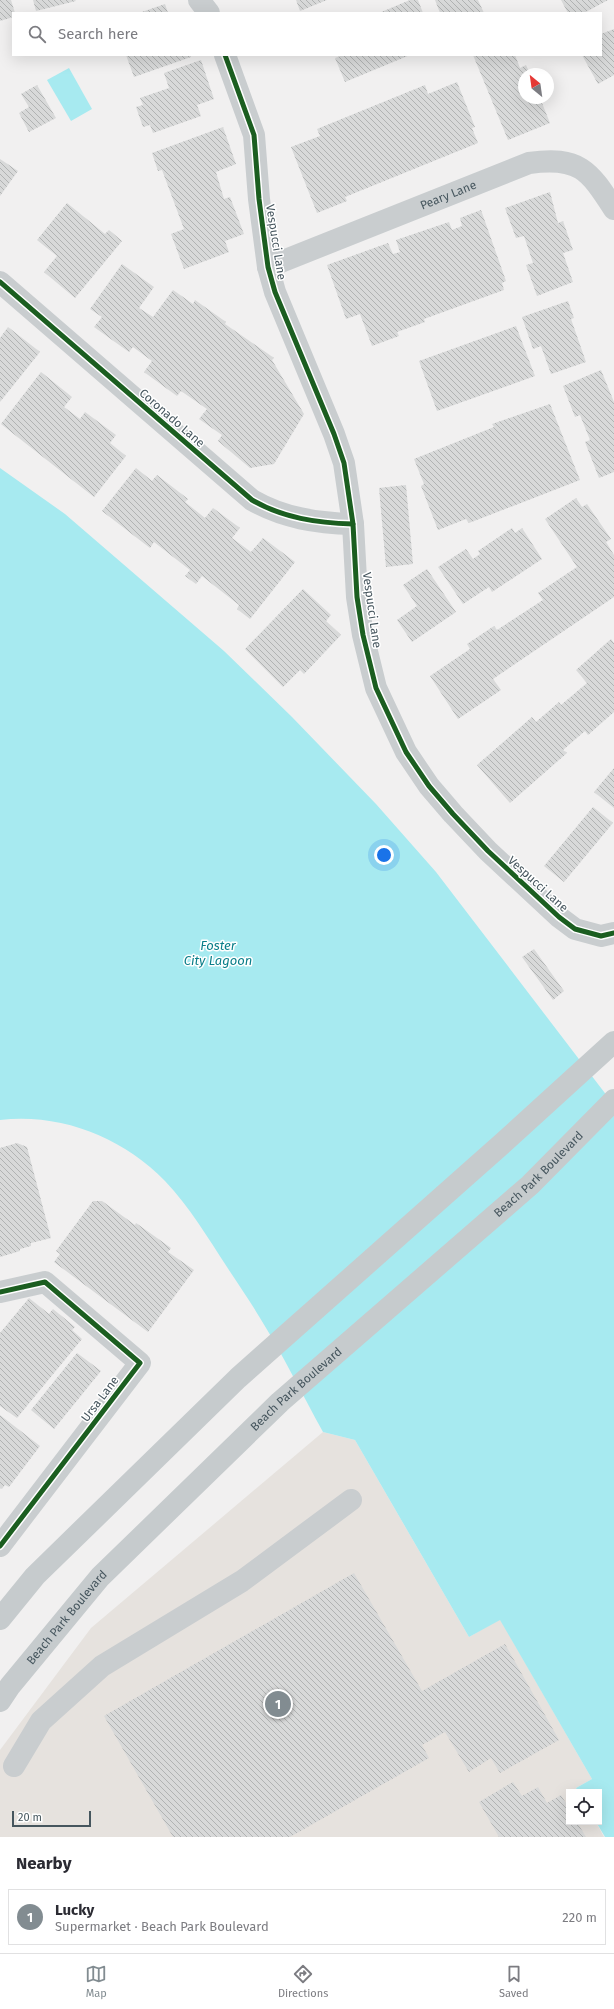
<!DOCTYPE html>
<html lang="en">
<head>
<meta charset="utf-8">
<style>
	:root { --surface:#fff; --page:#f2f2f3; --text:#2b2b33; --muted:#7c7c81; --line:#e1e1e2; --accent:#828c91 }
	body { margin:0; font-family:"Fira Sans",sans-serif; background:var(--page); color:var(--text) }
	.controls { position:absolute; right:12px; bottom:12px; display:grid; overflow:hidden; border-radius:0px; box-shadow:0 4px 16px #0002 }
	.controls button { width:36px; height:36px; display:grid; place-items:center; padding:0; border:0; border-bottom:1px solid var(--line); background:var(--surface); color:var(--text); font:20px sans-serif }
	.compass { position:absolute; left:518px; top:68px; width:36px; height:36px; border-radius:50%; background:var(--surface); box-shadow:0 4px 16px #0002; rotate:331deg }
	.scale { position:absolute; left:12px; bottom:10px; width:79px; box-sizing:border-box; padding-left:4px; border:2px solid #46565e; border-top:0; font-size:11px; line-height:14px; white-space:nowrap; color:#46565e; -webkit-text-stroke:3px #fff; paint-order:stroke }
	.you { position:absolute; left:384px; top:855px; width:14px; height:14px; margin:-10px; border:3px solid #fff; border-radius:50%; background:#1a73e8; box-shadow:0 0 0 6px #1a73e833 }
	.badge { display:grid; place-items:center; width:26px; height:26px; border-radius:50%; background:var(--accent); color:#fff; font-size:13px; font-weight:700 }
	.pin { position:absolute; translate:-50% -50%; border:2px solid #fff; box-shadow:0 1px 4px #0006 }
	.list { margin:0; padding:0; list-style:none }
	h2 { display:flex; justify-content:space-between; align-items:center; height:52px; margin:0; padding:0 16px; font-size:17px }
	h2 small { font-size:13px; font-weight:400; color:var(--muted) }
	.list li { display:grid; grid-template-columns:26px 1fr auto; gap:12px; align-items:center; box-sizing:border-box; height:56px; margin:0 8px 8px; padding:0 8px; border:1px solid var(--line); border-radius:0px }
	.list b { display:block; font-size:15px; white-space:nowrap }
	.list p { margin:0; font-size:13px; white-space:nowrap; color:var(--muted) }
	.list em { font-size:13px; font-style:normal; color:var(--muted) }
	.icon { flex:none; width:22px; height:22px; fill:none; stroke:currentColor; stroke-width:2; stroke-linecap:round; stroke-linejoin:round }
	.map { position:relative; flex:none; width:614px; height:1837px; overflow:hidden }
	.search { position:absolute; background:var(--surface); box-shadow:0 4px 16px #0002; left:12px; right:12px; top:12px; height:44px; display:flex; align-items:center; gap:10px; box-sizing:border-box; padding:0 14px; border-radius:0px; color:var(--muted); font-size:15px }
	.sheet { height:116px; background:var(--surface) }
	nav { display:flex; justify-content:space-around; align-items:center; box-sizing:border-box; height:56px; border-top:1px solid var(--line); background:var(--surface); font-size:11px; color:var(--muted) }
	nav a { display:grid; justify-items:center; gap:2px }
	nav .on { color:var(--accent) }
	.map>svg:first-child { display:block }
	.commercial { fill:#e6e2de }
	.water { fill:#a7eaf0 }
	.building { fill:url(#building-back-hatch) }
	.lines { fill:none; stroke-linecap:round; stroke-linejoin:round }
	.minor { stroke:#c9cdcf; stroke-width:22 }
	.major { stroke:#c6cbcd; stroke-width:22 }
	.cycleway-casing { stroke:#fff; stroke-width:8 }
	.cycleway { stroke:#1b5e20; stroke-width:5 }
	.labels { text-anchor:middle; stroke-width:3; stroke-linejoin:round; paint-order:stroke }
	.street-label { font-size:12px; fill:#46565e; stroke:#fff }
	.water-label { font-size:13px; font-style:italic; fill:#097e89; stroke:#fff }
</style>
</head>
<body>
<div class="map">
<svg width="614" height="1837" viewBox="0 0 614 1837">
	<defs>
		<pattern id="building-back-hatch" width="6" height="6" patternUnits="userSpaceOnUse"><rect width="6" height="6" fill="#d8d9d9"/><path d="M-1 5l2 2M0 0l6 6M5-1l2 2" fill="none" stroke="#b1b3b3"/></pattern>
	</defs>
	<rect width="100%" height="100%" fill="#f1f0f0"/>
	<polygon class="commercial" points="323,1432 355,1440 469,1637 500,1619 592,1779 576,1788 578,1792 569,1792 569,1822 596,1822 604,1837 0,1837 0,1750 91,1628"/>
	<g class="water">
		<polygon points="69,68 92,109 71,121 47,80"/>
		<path d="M0,468L65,514L224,651L292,717L376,804L436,872L614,1105V1837H605L596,1822H599V1792H578L576,1788L592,1779L500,1620L469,1637L355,1440L323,1432C302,1394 283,1355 260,1318C250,1301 238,1284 227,1267C208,1238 189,1206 165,1181C122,1137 61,1113 0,1120Z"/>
	</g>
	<g class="building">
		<polygon points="0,0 11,0 15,13 13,13 13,17 0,21"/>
		<polygon points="33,0 75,0 76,1 36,11"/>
		<polygon points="296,0 327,0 300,11"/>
		<polygon points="410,0 418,0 423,13 379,13"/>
		<polygon points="435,0 478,0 484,13 440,13"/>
		<polygon points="561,0 608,0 584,13 568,13"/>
		<polygon points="165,4 168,13 139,13"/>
		<polygon points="614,29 614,75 598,84 582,55 601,55 601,34"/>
		<polygon points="126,55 191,55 191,57 134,77"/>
		<polygon points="343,55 410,55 345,82 335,58"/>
		<polygon points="473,55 515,55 520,68 526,65 530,74 524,74 524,98 540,98 550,123 508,140"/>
		<polygon points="201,60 214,99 197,105 201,116 153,133 150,125 143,127 136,107 143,105 140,98 169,88 164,73"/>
		<polygon points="457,82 475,127 472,128 478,143 345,197 347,201 317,213 291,147 320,136 317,129 425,85 428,94"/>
		<polygon points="37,85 56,118 29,132 19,113 29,107 21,94"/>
		<polygon points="223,127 236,164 216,172 224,199 230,197 244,234 225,241 229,252 184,269 171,234 184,229 162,170 158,171 152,153"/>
		<polygon points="0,159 18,171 0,196"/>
		<polygon points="550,192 558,223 563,221 573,250 563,253 573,282 537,296 526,265 533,263 524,236 516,238 505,208"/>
		<polygon points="67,203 105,234 109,230 122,241 75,298 44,272 57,256 37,240"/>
		<polygon points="481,210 506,281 502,283 504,290 424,319 425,322 397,332 399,336 372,346 360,314 346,319 327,265 388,243 393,254 400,252 396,240 449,222 452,230 462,226 460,218"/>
		<polygon points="122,264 154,287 139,308 153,317 173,290 193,304 195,300 226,322 225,324 274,358 272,360 304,414 274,464 250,468 218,441 222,435 199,419 207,409 181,391 177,396 144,372 152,361 133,347 129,352 94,327 102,317 90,309"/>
		<polygon points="568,301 574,318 571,319 586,362 551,374 541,346 533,349 522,317"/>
		<polygon points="516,326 535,376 437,411 419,361"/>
		<polygon points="8,327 40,352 0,402 0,338"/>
		<polygon points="601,370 614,402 614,472 599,478 585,442 590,440 580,415 575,417 563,386"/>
		<polygon points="41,372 72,397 64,407 80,419 85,412 116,435 110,443 126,456 94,497 1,424"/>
		<polygon points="550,404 580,480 469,523 466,519 438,530 421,486 424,484 414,459 494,427 492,424"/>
		<polygon points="136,468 152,481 157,475 188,499 185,502 205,518 213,508 240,528 232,538 251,552 263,538 295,562 250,619 237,609 239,605 202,576 196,584 185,576 190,570 154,542 150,548 102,511"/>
		<polygon points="406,485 413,564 386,567 379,488"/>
		<polygon points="576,498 582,507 587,504 611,539 606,542 614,555 614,597 493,679 501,690 458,719 430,676 470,649 467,644 494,626 497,630 543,600 538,593 577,567 545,519"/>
		<polygon points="512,528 515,533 522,528 542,559 492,592 489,587 463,604 438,567 466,549 473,559 480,554 478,551"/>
		<polygon points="427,569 456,612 412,642 397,620 417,606 403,585"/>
		<polygon points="303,589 331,615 326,621 341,635 304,674 300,670 283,687 245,649"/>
		<polygon points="611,639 614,643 614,712 588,735 585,731 563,750 567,753 510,803 477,765 532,717 536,722 559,702 561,705 587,683 576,670"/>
		<polygon points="614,768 614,808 594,792"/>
		<polygon points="593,807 613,823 564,882 544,866"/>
		<polygon points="534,949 564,991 553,1000 522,957"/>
		<polygon points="17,1143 27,1147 51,1238 31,1243 31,1246 20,1249 20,1251 0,1257 0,1148"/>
		<polygon points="93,1201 102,1201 135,1225 136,1223 171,1248 168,1252 194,1270 148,1332 54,1262 60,1254 56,1251"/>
		<polygon points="29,1298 49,1314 53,1309 75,1327 72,1330 82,1339 17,1418 0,1406 0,1333"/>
		<polygon points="77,1353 101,1371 54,1429 31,1410"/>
		<polygon points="0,1415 40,1446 9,1487 5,1485 2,1489 0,1488"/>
		<polygon points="354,1573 422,1691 505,1644 559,1740 500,1773 491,1758 469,1772 445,1732 422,1745 429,1758 290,1837 173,1837 104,1716"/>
		<polygon points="513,1782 522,1796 538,1787 547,1803 561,1795 569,1808 569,1822 577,1822 586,1837 499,1837 479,1802"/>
	</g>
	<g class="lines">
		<g class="minor">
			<polyline points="199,0 209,13"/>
			<polyline points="225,55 254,135 259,199 268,267 275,292 334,434 344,463 353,524 357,597 363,635 376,688 406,752 429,786 453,814 488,851 559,917 575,929 601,936 614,933"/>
			<path id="s1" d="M268,267L529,163C579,156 589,170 614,209"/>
			<path d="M0,282L252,500C283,518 317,523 353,524"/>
			<polyline points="0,1292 45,1282 140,1363 0,1546"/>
			<polyline points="14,1766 41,1721 102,1666 242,1581 351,1500"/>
		</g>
		<g class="major">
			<polyline points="0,1619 35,1576 238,1378 504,1142 614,1042"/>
			<path id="s2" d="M0,1701L10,1686L100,1577L280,1402L530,1185L614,1100"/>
		</g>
		<g class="cycleway-casing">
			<g id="cycleway">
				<polyline points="225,55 254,135 259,199 268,267 275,292 334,434 344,463 353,524 357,597 363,635 376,688 406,752 429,786 453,814 488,851 559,917 575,929 601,936 614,933"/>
				<path d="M0,282L252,500C283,518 317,523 353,524"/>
				<polyline points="0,1292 45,1282 140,1363 0,1546"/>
			</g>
		</g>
		<use href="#cycleway" class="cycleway"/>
	</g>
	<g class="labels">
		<g class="street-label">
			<text dy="4" stroke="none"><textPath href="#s1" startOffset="194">Peary Lane</textPath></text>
			<text transform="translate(276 242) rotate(81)" y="4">Vespucci Lane</text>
			<text transform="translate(172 418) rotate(41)" y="4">Coronado Lane</text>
			<text transform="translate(372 610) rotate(82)" y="4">Vespucci Lane</text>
			<text transform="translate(538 884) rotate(42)" y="4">Vespucci Lane</text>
			<text dy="4" stroke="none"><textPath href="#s2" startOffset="755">Beach Park Boulevard</textPath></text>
			<text dy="4" stroke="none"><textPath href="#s2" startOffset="431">Beach Park Boulevard</textPath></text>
			<text transform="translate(100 1399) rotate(-53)" y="4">Ursa Lane</text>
			<text dy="4" stroke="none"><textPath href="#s2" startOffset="107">Beach Park Boulevard</textPath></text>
		</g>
		<g class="water-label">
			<text x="218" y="950">Foster<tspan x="218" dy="15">City Lagoon</tspan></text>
		</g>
	</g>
</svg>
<div class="controls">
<button><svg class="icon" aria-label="locate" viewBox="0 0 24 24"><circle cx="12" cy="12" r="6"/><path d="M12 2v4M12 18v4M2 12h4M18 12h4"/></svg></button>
</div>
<svg class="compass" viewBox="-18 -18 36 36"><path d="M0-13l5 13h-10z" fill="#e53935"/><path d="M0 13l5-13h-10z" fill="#7c7c81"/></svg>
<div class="scale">20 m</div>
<div class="you"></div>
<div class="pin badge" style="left:278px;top:1704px">1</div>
<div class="search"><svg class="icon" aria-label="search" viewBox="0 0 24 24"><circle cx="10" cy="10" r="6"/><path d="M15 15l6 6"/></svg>Search here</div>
</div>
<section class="sheet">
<h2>Nearby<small></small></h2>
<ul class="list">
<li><span class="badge">1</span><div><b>Lucky</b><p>Supermarket · Beach Park Boulevard</p></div><em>220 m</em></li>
</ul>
</section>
<nav>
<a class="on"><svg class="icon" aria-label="map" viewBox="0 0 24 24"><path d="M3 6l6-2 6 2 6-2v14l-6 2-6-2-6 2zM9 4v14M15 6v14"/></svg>Map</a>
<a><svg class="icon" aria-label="directions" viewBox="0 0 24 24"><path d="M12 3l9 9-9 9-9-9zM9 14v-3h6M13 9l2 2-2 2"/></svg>Directions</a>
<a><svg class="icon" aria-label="saved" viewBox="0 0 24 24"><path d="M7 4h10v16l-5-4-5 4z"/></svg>Saved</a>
</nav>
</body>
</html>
